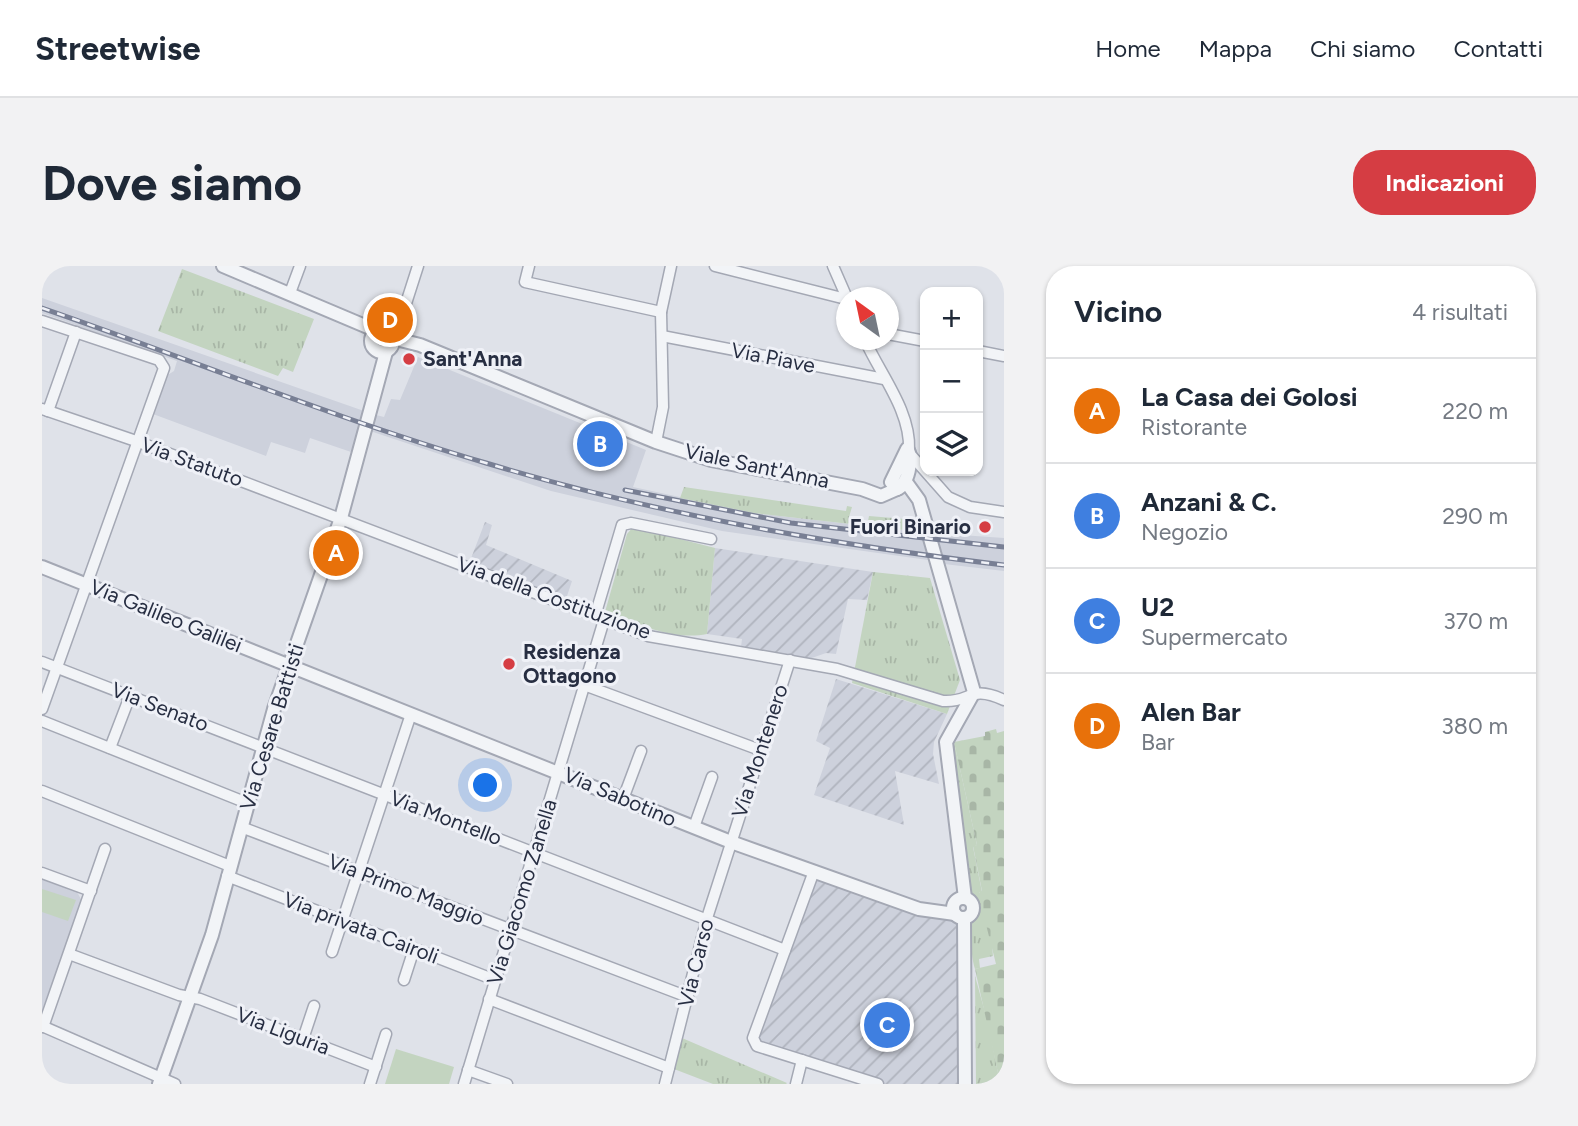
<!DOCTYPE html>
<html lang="it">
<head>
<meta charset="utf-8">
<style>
	:root { --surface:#fff; --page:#f2f2f3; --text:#1f2937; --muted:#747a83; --line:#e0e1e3; --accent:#d53d43 }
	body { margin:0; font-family:Figtree,sans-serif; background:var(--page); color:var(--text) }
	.controls { position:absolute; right:21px; top:21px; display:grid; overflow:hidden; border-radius:14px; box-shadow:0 2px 5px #0004 }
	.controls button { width:63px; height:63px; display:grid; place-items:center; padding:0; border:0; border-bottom:2px solid var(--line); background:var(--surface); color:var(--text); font:35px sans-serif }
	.compass { position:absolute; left:794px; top:21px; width:63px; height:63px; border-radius:50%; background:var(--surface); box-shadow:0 2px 5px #0004; rotate:327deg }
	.you { position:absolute; left:444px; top:520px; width:24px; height:24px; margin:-18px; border:5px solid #fff; border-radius:50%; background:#1a73e8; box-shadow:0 0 0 10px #1a73e833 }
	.badge { display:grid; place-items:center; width:46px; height:46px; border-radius:50%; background:var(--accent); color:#fff; font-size:23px; font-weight:700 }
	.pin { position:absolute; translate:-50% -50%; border:4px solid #fff; box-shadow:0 2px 7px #0006 }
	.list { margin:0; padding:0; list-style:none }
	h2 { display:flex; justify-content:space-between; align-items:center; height:91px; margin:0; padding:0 28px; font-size:30px }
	h2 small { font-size:23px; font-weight:400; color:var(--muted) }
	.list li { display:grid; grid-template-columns:46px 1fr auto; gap:21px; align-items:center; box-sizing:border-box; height:105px; padding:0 28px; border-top:2px solid var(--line) }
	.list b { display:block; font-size:26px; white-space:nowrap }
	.list p { margin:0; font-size:23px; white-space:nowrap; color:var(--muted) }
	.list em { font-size:23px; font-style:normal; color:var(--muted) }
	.icon { flex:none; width:38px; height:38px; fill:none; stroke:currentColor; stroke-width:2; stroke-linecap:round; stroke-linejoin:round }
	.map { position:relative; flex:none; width:962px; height:818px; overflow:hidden; border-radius:28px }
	header { display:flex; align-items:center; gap:42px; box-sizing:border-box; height:98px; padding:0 35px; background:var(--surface); border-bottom:2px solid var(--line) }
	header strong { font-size:33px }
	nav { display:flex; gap:38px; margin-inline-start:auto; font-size:24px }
	.intro { display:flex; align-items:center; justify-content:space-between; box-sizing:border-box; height:168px; padding:0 42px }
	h1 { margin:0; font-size:49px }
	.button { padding:18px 32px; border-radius:28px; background:var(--accent); color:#fff; font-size:24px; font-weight:700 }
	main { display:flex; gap:42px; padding:0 42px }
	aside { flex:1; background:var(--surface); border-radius:28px; box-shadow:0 2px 5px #0004 }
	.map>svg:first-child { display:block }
	.built { fill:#cdd1dc }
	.industrial { fill:url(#industrial-furrows) }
	.grass { fill:url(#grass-tufts) }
	.cemetery { fill:url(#cemetery-stones) }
	.garden { fill:#c3d4c0 }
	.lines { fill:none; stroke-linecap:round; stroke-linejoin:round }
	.minor-casing { stroke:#a4a8b4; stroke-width:13 }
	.tertiary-casing { stroke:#a4a8b4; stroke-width:16 }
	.minor { stroke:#f2f4f7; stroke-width:10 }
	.tertiary { stroke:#f2f4f7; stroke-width:12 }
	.rail-casing { stroke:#787f94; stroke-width:5 }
	.rail { stroke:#eff1f7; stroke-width:2.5; stroke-dasharray:8; stroke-linecap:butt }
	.poi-dot { fill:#d53d43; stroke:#eff1f7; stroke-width:2.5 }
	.labels { text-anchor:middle; stroke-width:6; stroke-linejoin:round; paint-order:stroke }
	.street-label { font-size:21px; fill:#272e42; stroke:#eff1f7 }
	.poi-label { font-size:21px; font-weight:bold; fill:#272e42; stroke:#eff1f7; text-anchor:start }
</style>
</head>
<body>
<header>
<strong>Streetwise</strong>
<nav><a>Home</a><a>Mappa</a><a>Chi siamo</a><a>Contatti</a></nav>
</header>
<div class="intro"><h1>Dove siamo</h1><a class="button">Indicazioni</a></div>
<main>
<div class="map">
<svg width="962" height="818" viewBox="0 0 962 818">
	<defs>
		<pattern id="industrial-furrows" width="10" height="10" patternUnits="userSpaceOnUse" patternTransform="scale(1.75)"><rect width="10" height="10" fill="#cdd1dc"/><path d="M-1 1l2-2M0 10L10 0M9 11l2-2" fill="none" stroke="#b0b4be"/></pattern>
		<pattern id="grass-tufts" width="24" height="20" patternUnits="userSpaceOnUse" patternTransform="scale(1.75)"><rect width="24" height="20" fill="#c3d4c0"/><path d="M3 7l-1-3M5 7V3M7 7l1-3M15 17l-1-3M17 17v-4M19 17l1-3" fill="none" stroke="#a8b6a6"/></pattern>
		<pattern id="cemetery-stones" width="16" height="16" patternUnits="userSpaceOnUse" patternTransform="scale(1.75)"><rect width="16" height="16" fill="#c3d4c0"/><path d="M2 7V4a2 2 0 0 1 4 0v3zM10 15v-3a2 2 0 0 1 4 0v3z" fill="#a8b6a6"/></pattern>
	</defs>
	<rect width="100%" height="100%" fill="#dfe2e9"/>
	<g class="built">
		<polygon points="0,32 322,145 334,145 334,149 342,151 349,133 358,134 376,91 604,184 591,221 712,247 879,266 886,294 680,265 509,225 322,163 315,188 268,172 263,187 229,176 224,190 111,148 124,110 132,105 135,95 0,47"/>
		<polygon points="890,267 962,272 962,305 902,298"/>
		<polygon points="0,614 35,626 40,635 0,744"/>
	</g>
	<g class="industrial">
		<polygon points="443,256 450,259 444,279 530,315 524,333 428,295"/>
		<polygon points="673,282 831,306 825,334 806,333 794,388 784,387 767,393 699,381 700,373 665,368"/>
		<polygon points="794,413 905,448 892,476 891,488 897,518 853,505 862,559 772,529 788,482 774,475"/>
		<polygon points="773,607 919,653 921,818 841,818 716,778 713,772"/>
	</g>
	<g class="grass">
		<polygon points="140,3 272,53 251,106 241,102 236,110 116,65"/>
		<polygon points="642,221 804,245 805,240 810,241 807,251 826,255 827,250 875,254 879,266 712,247 638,232"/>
		<path d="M591,261L673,282L665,368C630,375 594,357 563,346L585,268Z"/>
		<polygon points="831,306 888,312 918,414 905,448 810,417"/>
		<path d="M912,476L935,579L931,581L940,626H937L949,669L951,690L937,693L938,702L933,703C929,691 928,667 930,653C931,639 937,635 927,622L909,477Z"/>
		<polygon points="933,710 946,757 958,817 962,818 934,818"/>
		<polygon points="640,772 745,817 744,818 671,818 632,803"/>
	</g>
	<polygon class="cemetery" points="954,463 955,467 962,465 962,817 958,816 933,703 954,698 936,627 940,625 931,580 935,579 912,476 943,470 943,466"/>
	<g class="garden">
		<polygon points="0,623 34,634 26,655 0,646"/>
		<polygon points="354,783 412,801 407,818 343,818"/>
	</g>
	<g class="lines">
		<g class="minor-casing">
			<g id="minor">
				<polyline points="487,0 483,16 619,46"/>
				<polyline points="673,0 804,33"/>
				<polyline points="791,0 805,32"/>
				<polyline points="248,27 258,0"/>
				<polyline points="0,55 117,94 122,102 0,443"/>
				<polyline points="345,65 359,53 376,0"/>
				<polyline points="846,68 883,75"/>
				<polyline points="620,70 842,113"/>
				<path d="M823,74C838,108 869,145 867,184"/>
				<polyline points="936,85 962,90"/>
				<path d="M0,143L94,175L606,370L795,403L901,435C929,437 927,418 962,434"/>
				<polyline points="6,145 34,66"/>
				<polyline points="614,176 621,141 619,46 629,0"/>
				<polyline points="868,188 906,231 928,241 962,246"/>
				<polyline points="553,350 580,259 589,257 669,273"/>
				<polyline points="0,396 743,684"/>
				<polyline points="542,419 718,484"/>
				<polyline points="0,455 205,537"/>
				<polyline points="68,482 88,430"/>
				<polyline points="0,525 188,600"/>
				<polyline points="581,533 599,485"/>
				<polyline points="199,561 646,731"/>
				<polyline points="652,561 670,511"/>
				<polyline points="772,605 711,772 715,780 836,818"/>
				<polyline points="0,607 49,625"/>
				<polyline points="185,610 453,714"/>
				<polyline points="290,686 369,448"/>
				<polyline points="27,688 137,729 158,733 334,801"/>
				<polyline points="362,714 372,683"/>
				<polyline points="447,733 627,802"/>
				<polyline points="0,760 133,818"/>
				<polyline points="1,761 63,583"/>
				<polyline points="261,773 272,740"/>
				<polyline points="426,804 465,818"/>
				<polyline points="328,818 344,768"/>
				<polyline points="422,818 562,354"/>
				<polyline points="623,818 665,652 748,394"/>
				<polyline points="754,818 760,794"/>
			</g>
		</g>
		<g class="tertiary-casing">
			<g id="tertiary">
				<polyline points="181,0 335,65"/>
				<circle cx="340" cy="75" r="11"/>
				<polyline points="350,72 378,79 614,176 669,194 820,223 839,230 855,223"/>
				<path d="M865,183C872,192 866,219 855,223L849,216Z"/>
				<polyline points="864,216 877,234 932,426 904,476 923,632"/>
				<polyline points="0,301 689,576 877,643 913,648"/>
				<circle cx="921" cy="642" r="10"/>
				<polyline points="922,652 923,818"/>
				<polyline points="117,818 170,669 232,443 299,252 344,86"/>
			</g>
		</g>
		<use href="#minor" class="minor"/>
		<use href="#tertiary" class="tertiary"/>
		<g class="rail-casing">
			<g id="rail">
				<path d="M0,42C148,93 294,153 444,197C614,248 786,278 962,299"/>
				<polyline points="583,224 749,257 962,281"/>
			</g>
		</g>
		<use href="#rail" class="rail"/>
	</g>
	<g class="poi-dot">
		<circle cx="367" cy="93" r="7"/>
		<circle cx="943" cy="261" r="7"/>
		<circle cx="467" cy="398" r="7"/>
	</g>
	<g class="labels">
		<g class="street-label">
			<text transform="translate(731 92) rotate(11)" y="7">Via Piave</text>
			<text transform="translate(150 196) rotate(20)" y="7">Via Statuto</text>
			<text transform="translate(715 200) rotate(12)" y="7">Viale Sant'Anna</text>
			<text transform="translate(512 332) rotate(20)" y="7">Via della Costituzione</text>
			<text transform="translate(124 350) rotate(22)" y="7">Via Galileo Galilei</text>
			<text transform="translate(118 441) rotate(21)" y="7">Via Senato</text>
			<text transform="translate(230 461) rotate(-73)" y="7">Via Cesare Battisti</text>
			<text transform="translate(718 485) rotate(-72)" y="7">Via Montenero</text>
			<text transform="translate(578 531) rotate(23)" y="7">Via Sabotino</text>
			<text transform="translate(404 552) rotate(21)" y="7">Via Montello</text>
			<text transform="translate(364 624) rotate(21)" y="7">Via Primo Maggio</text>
			<text transform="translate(480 626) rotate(-73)" y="7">Via Giacomo Zanella</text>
			<text transform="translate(319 662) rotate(21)" y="7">Via privata Cairoli</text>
			<text transform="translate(654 697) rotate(-76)" y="7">Via Carso</text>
			<text transform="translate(241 765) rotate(21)" y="7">Via Liguria</text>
		</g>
		<g class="poi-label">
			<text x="381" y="100">Sant'Anna</text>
			<text x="929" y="268" text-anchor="end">Fuori Binario</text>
			<text x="481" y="393">Residenza<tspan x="481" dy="24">Ottagono</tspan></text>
		</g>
	</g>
</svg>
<div class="controls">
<button>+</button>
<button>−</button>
<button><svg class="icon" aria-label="layers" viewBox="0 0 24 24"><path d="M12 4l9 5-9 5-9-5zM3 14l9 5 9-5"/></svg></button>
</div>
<svg class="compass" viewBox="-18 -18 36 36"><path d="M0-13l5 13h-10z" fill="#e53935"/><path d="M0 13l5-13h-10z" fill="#747a83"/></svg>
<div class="you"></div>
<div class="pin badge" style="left:294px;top:287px;background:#e8710a">A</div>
<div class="pin badge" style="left:558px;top:178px;background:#3f7fe0">B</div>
<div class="pin badge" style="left:845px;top:759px;background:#3f7fe0">C</div>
<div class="pin badge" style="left:348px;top:54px;background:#e8710a">D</div>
</div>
<aside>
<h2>Vicino<small>4 risultati</small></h2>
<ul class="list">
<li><span class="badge" style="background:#e8710a">A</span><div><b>La Casa dei Golosi</b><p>Ristorante</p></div><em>220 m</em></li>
<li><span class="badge" style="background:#3f7fe0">B</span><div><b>Anzani &amp; C.</b><p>Negozio</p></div><em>290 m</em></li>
<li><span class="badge" style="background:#3f7fe0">C</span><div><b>U2</b><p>Supermercato</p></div><em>370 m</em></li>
<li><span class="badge" style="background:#e8710a">D</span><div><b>Alen Bar</b><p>Bar</p></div><em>380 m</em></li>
</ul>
</aside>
</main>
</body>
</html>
